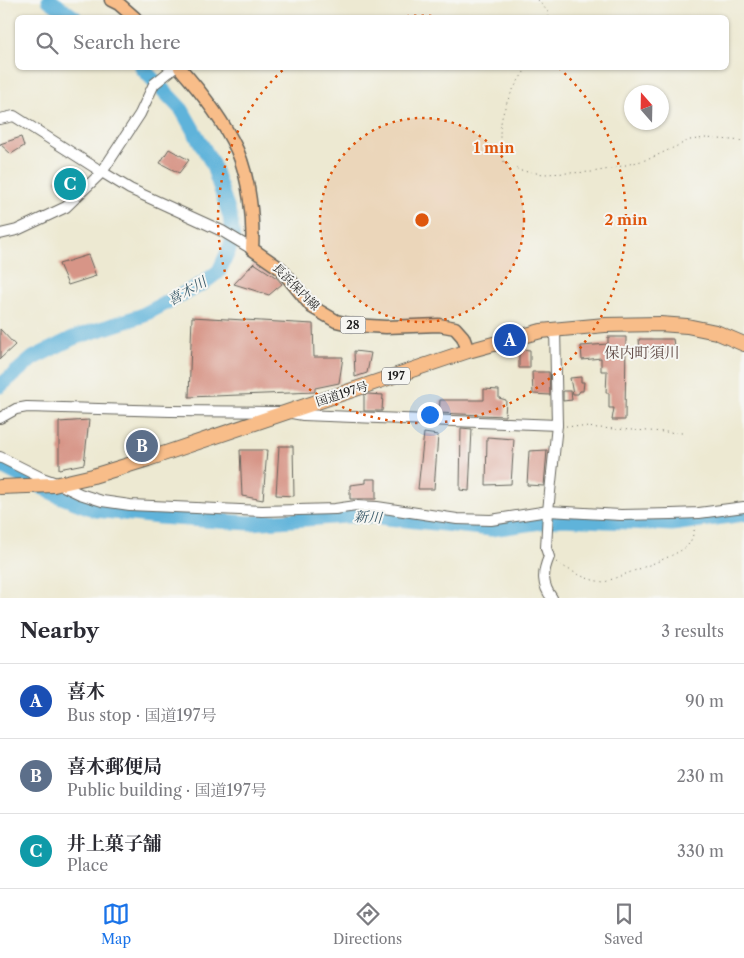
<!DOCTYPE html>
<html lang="en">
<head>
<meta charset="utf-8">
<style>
	:root { --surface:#fff; --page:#f7f7f7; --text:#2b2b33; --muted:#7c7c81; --line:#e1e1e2; --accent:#1a73e8 }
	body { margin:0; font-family:"Libre Caslon Text","Noto Serif JP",serif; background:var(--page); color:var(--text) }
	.compass { position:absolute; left:624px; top:85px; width:45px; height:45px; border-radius:50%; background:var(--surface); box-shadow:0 1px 4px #0004; rotate:340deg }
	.you { position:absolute; left:429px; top:414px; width:18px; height:18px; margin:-12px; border:4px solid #fff; border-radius:50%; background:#1a73e8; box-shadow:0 0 0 8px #1a73e833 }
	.badge { display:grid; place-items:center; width:32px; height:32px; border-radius:50%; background:var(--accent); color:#fff; font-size:16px; font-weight:700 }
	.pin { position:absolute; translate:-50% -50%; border:2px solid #fff; box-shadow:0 1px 5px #0006 }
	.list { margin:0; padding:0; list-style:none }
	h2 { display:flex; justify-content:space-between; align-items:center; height:65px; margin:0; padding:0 20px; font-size:21px }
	h2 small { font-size:16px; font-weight:400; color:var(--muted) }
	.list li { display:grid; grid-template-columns:32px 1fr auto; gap:15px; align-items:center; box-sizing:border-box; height:75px; padding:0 20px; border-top:1px solid var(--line) }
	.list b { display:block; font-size:19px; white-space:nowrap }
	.list p { margin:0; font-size:16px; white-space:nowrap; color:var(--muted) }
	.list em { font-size:16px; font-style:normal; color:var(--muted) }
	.icon { flex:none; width:28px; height:28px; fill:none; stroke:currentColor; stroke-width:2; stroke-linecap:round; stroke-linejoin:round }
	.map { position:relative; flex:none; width:744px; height:598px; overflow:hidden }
	.search { position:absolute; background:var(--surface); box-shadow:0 1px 4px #0004; left:15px; right:15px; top:15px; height:55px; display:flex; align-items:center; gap:12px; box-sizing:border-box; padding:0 18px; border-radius:8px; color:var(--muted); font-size:19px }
	.sheet { height:290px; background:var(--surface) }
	nav { display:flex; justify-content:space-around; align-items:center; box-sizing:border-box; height:70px; border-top:1px solid var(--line); background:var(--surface); font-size:14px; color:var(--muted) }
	nav a { display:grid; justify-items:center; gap:2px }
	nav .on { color:var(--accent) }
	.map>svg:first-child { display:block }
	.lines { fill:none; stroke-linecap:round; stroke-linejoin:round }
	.river { stroke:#5eb3da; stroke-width:15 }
	.building { fill:#d79587 }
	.minor-casing { stroke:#65645c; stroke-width:12 }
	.major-casing { stroke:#65645c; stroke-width:15 }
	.highway-casing { stroke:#65645c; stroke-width:16 }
	.path { stroke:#65645c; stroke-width:1; stroke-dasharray:1 4; stroke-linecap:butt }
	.minor { stroke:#fff; stroke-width:10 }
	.major { stroke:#f8bd89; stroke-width:12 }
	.highway { stroke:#f8bd89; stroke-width:14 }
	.ring { fill:none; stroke:#de560d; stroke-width:2.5; stroke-dasharray:2.5 5 }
	.labels { text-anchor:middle; stroke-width:4; stroke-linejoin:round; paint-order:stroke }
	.shield { fill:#f6f6f2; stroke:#5d5d5c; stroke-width:1 }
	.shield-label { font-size:11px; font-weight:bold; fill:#1c1c1c }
	.street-label { font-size:12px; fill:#1c1c1c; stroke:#f6f6f2 }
	.water-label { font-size:14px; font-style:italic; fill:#365868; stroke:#f6f6f2 }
	.quarter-label { font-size:15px; fill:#5d4641; stroke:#f6f6f2 }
	.centre { fill:#de560d; stroke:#f6f6f2; stroke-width:2.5 }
	.ring-label { font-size:15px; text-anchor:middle; font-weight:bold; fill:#de560d; stroke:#f6f6f2; stroke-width:4; stroke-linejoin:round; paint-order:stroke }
</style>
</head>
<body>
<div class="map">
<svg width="744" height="598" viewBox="0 0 744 598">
	<rect width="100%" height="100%" fill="#f6f6f2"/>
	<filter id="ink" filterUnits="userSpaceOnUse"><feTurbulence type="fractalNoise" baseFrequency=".02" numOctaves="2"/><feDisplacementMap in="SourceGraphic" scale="10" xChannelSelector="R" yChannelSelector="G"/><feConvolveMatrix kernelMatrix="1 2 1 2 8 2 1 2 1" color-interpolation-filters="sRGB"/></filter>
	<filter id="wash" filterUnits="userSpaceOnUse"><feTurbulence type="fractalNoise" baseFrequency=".0096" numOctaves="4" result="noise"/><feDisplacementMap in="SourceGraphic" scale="20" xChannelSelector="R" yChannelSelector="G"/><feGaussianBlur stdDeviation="1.12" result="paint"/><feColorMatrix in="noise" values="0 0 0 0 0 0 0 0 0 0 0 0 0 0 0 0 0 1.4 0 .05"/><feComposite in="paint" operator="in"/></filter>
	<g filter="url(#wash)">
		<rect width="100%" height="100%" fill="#ede9d2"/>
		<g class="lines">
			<g class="river">
				<polyline points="49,0 75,18"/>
				<polyline points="0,386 33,358 73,338 141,316 202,284 219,271 228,252 233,239 230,216 212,163 182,110 142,68"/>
				<polyline points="0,465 59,496 96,510 159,517 250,523 360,515 491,529 562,519 672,524 744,514"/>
			</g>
		</g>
		<g id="blocks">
			<g class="building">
				<polygon points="21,137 24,146 11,154 0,144"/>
				<polygon points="169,149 189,160 179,173 160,163"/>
				<polygon points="68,169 81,183 67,196 55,180"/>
				<polygon points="88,255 96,276 68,285 59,264"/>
				<polygon points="254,263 277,278 282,284 269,295 234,284"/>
				<polygon points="192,317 313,324 314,357 343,357 339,383 315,388 315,392 189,397"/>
				<polygon points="0,329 15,345 0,359"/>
				<polygon points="608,337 626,337 625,420 612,420 614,408 609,408 609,393 606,393 607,371 601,371 601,358 582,360 581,346 608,344"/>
				<polygon points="639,339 673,339 675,353 640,352"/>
				<polygon points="519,349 530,350 530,368 519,368"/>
				<polygon points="354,351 371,353 367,373 355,377"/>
				<polygon points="532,372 549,372 550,395 533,394"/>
				<polygon points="581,377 581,382 584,382 583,391 580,391 578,394 573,394 570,378"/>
				<polygon points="484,389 499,390 499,398 506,400 505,416 439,413 440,400 484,400"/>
				<polygon points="563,391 571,391 572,400 563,401"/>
				<polygon points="368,394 383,395 382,411 364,411 364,395"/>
				<polygon points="89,420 84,464 59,469 59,422"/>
				<polygon points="461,428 472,429 469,491 460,490"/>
				<polygon points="424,433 438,435 434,489 418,489"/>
				<polygon points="487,437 514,439 511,484 486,485"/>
				<polygon points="279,446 293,446 294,496 276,495"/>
				<polygon points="240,450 267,450 263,500 242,496"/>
				<polygon points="547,450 544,486 527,485 529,451"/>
				<polygon points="366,479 376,479 376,499 350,499 350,485 366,483"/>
			</g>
		</g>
	</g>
	<g filter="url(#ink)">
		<use href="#blocks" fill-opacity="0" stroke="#65645c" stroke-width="1"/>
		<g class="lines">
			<g class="minor-casing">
				<g id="minor">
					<polyline points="0,119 14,116 102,172 140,114 154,84 174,68"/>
					<polyline points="0,234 17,230 66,207 102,172 130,189 222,231 252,249"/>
					<polyline points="0,418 16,409 27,407 170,411 286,412 303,415 557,425"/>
					<polyline points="0,457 42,478 59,484 80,494 102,501 130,505 262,511 335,509 356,506 377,507 457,519 491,520 548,511 621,515 672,514 699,513 744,507"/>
					<path d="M552,598C542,585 542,573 549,557L546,548L548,511L557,425L555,328"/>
				</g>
			</g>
			<g class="major-casing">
				<g id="major">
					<polyline points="111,0 119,4 135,18"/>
					<path d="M180,68C202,93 223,120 237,150C249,177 254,220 252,249L281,269L312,307L336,321L353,325L386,327L439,325L455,328L463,337L468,351"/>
				</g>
			</g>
			<g class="highway-casing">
				<polyline id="highway" points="0,487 54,485 93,476 148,459 468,351 541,331 605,325 660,324 687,326 716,332 744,344"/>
			</g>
			<g class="path">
				<polyline points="538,0 548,12 549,18"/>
				<path d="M527,68C506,97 493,125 504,162L521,171L544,174L592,172L610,169L649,159L690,140L706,138L744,141"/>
				<polyline points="566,426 682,433"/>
				<path d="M556,562C571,571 587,581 605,582C621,575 679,556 688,545C693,539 694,530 696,523"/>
			</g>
			<use href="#minor" class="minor"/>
			<use href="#major" class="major"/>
			<use href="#highway" class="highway"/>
		</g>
	</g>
	<circle cx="422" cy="220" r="102" fill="#de560d" fill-opacity=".12"/>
	<g class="ring">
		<circle cx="422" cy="220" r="102"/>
		<path d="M399 17A204 204 0 0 1 445 17M559 68A204 204 0 1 1 285 68"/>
	</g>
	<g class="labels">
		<g class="shield">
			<rect x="340.5" y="316.5" width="25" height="17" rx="4"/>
			<rect x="382" y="367.5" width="28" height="17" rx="4"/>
		</g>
		<g class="shield-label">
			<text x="353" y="329">28</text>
			<text x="396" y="380">197</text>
		</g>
		<g class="street-label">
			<text transform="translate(296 287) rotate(45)" y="4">長浜保内線</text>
			<text transform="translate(342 394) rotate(-18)" y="4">国道197号</text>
		</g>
		<g class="water-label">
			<text transform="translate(187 291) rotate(-30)" y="5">喜木川</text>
			<text transform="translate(368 517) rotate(3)" y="5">新川</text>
		</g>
		<g class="quarter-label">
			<text x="642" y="358">保内町須川</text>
		</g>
	</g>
	<circle cx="422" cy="220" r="8" class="centre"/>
	<g class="ring-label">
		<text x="494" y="153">1 min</text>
		<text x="626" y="225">2 min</text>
	</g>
</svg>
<svg class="compass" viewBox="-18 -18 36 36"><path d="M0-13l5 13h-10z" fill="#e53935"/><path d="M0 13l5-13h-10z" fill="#7c7c81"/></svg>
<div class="you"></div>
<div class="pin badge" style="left:510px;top:340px;background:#1a4fb4">A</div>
<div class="pin badge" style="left:142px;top:446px;background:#5c6f8a">B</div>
<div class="pin badge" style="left:70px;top:184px;background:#0f9aa8">C</div>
<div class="search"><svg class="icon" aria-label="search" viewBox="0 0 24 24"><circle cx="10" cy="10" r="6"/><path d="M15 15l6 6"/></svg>Search here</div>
</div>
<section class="sheet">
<h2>Nearby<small>3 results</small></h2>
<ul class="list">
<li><span class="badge" style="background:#1a4fb4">A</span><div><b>喜木</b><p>Bus stop · 国道197号</p></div><em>90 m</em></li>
<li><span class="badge" style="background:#5c6f8a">B</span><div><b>喜木郵便局</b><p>Public building · 国道197号</p></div><em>230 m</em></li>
<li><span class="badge" style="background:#0f9aa8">C</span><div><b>井上菓子舗</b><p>Place</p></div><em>330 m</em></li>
</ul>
</section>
<nav>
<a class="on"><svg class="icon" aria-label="map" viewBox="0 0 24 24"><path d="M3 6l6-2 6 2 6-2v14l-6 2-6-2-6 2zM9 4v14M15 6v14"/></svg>Map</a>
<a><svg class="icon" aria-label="directions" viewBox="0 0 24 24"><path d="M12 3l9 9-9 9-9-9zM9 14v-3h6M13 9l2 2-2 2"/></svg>Directions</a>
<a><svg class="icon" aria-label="saved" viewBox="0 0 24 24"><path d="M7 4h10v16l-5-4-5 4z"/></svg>Saved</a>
</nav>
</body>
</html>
